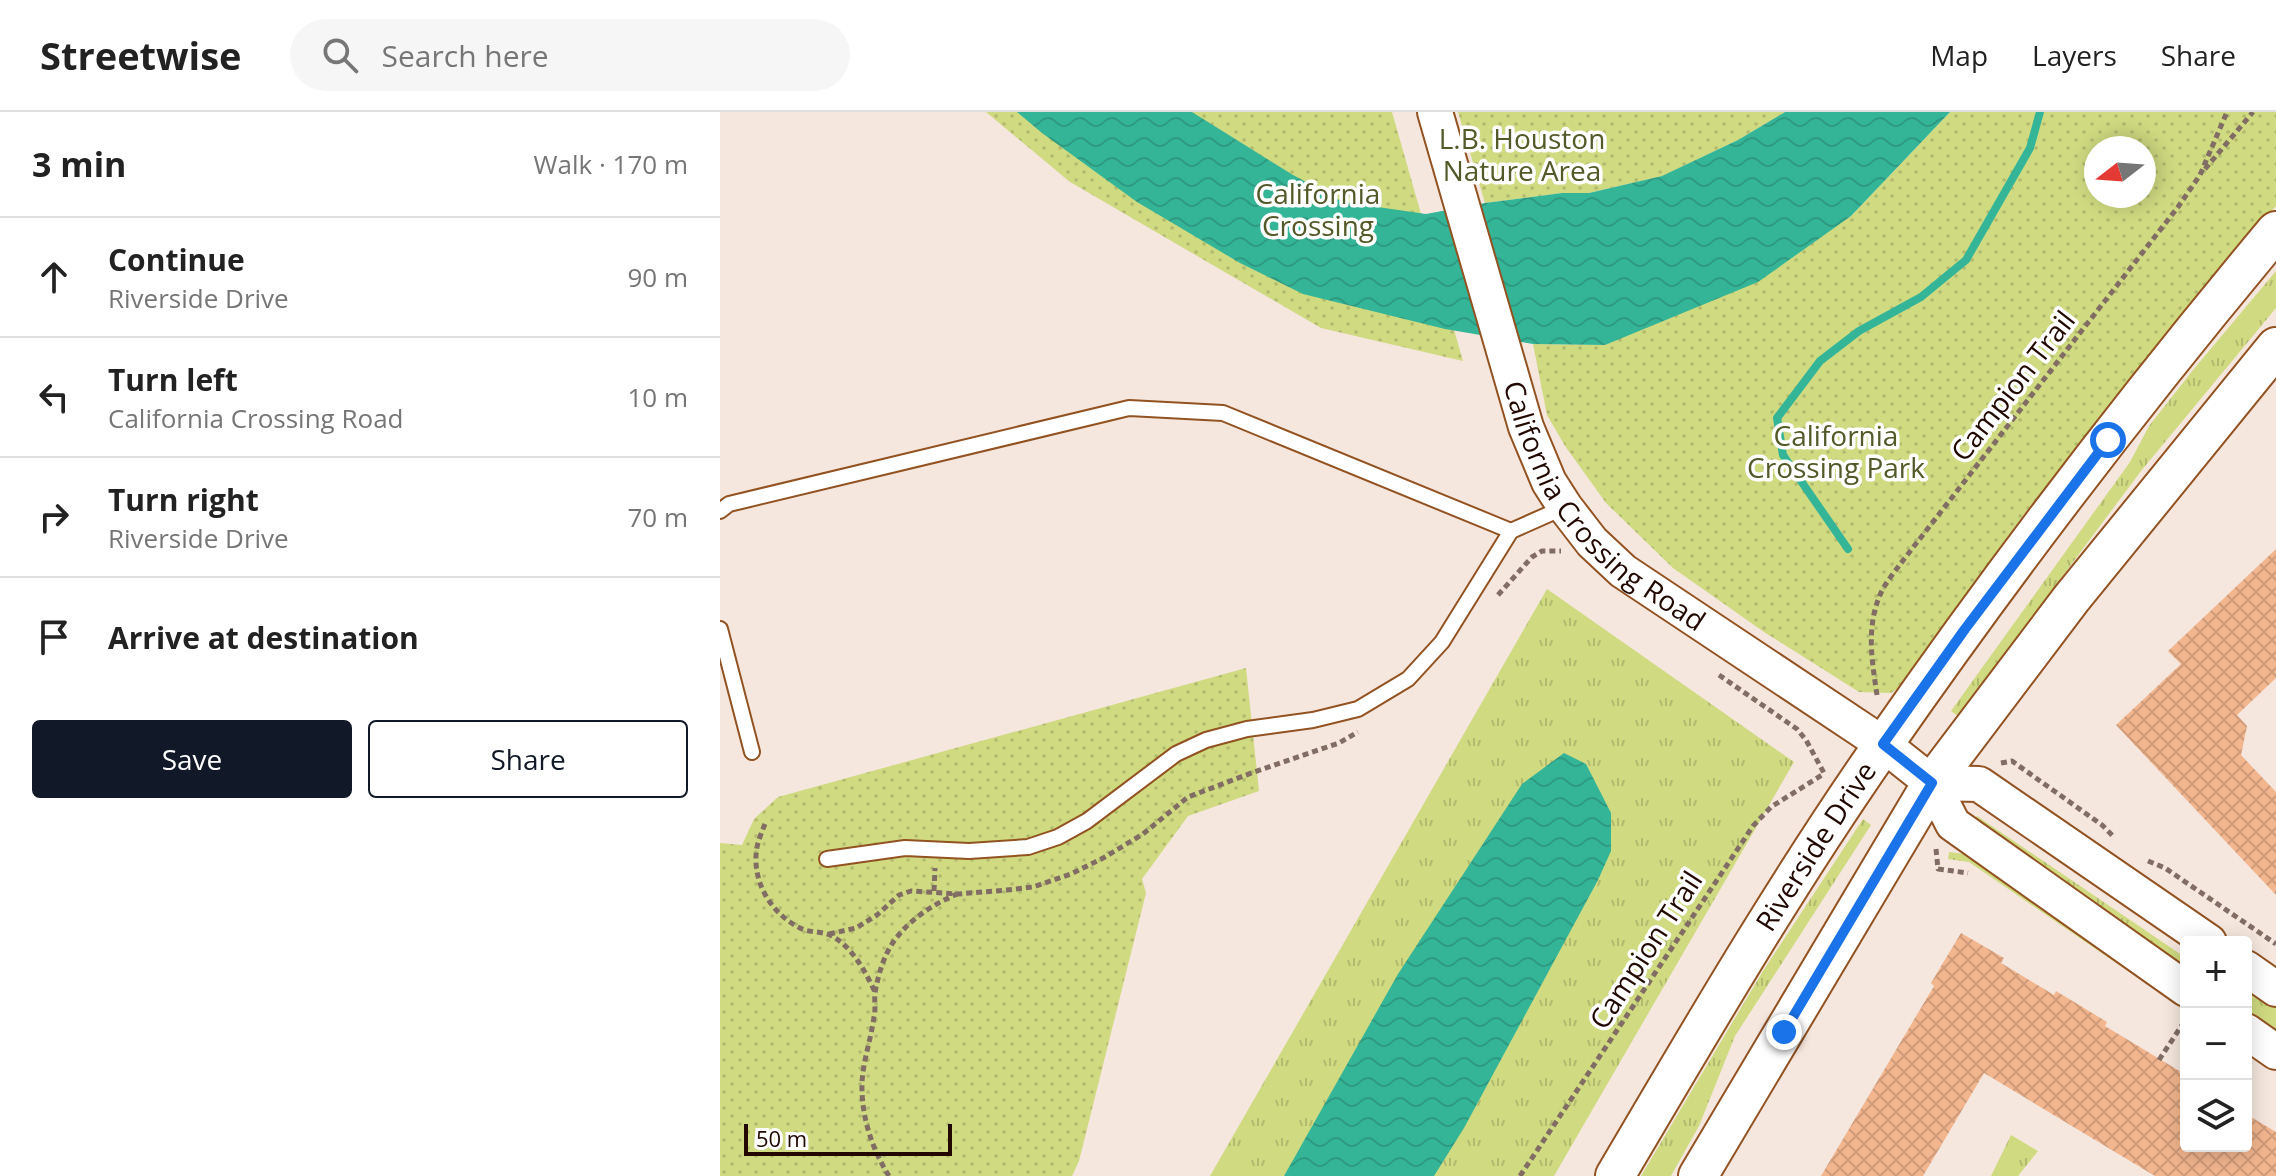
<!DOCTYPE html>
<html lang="en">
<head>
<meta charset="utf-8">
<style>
	:root { --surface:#fff; --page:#f6f6f6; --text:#222; --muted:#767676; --line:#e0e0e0; --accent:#111827 }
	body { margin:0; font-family:"Open Sans",sans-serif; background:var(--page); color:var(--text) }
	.controls { position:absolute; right:24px; bottom:24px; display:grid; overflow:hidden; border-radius:8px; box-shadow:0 4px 20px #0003 }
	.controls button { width:72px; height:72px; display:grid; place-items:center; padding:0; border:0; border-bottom:2px solid var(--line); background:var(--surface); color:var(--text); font:40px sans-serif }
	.compass { position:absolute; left:1364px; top:24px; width:72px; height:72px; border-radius:50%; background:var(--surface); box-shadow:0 4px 20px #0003; rotate:253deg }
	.scale { position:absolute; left:24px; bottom:20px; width:208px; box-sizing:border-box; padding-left:8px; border:4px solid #210800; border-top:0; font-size:22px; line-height:28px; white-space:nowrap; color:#210800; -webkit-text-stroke:6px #fff; paint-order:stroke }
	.stop { position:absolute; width:24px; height:24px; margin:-18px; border:6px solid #1a73e8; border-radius:50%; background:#fff }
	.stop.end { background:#1a73e8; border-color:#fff; box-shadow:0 2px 8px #0008 }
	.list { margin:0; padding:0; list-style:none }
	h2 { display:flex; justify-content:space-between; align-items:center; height:104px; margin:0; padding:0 32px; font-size:34px }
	h2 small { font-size:26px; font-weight:400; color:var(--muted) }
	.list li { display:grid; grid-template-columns:52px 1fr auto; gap:24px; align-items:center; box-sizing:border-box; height:120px; padding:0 32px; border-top:2px solid var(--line) }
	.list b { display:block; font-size:30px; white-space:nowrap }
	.list p { margin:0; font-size:26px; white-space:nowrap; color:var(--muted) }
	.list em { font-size:26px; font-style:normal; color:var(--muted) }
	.actions { display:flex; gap:16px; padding:24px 32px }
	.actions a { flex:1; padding:18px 0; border:2px solid var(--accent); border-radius:8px; text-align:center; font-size:28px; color:var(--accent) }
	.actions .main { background:var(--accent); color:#fff }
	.icon { flex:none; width:44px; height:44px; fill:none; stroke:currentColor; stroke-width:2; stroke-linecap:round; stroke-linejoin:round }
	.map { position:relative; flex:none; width:1556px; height:1064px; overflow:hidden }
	header { display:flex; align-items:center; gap:48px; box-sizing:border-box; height:112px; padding:0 40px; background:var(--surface); border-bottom:2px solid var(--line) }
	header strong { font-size:38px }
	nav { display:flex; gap:44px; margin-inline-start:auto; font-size:28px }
	.search { width:560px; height:72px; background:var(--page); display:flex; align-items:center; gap:20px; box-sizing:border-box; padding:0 28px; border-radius:44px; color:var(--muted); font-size:30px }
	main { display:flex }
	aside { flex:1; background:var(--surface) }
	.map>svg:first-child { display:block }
	.grass { fill:url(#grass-tufts) }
	.park { fill:url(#park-dots); fill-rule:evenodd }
	.water { fill:url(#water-waves) }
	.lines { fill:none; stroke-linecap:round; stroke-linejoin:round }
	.stream { stroke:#34b598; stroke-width:8 }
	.building { fill:url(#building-cross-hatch) }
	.service-casing { stroke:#925221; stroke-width:18 }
	.tertiary-casing { stroke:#925221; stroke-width:38 }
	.secondary-casing { stroke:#925221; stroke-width:42 }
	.path { stroke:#816d64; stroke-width:5; stroke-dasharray:6 4; stroke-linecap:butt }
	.service { stroke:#fff; stroke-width:14 }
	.tertiary { stroke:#fff; stroke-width:34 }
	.secondary { stroke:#fff; stroke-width:38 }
	.route { stroke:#1a73e8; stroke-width:10 }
	.labels { text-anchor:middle; stroke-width:7; stroke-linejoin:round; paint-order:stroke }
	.park-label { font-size:28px; fill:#545929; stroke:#fff }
	.street-label { font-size:28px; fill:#210800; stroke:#fff }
</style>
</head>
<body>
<header>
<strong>Streetwise</strong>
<div class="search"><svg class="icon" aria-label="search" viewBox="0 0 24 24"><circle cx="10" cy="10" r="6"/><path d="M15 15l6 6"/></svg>Search here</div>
<nav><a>Map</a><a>Layers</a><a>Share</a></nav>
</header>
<main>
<aside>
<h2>3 min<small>Walk · 170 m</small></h2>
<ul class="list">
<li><svg class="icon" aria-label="ahead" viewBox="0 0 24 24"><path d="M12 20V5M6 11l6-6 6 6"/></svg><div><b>Continue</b><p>Riverside Drive</p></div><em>90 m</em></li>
<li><svg class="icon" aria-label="left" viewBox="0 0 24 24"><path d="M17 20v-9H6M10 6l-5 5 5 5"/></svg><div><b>Turn left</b><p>California Crossing Road</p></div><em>10 m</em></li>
<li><svg class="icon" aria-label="right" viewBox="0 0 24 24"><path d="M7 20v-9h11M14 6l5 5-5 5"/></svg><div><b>Turn right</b><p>Riverside Drive</p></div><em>70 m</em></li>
<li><svg class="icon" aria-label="arrive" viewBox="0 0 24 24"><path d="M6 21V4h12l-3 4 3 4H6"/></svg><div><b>Arrive at destination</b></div></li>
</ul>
<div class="actions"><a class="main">Save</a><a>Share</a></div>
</aside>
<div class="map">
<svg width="1556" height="1064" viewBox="0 0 1556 1064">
	<defs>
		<pattern id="grass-tufts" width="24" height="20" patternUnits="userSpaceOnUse" patternTransform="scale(2)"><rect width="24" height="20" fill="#cfda81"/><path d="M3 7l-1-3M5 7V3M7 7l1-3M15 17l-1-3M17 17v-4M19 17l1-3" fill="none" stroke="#b1ba6e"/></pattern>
		<pattern id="park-dots" width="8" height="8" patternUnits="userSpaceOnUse" patternTransform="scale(2)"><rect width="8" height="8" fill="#cfda81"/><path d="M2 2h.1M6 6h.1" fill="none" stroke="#b1ba6e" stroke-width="1.8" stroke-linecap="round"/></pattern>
		<pattern id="water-waves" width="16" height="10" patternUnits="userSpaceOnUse" patternTransform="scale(2)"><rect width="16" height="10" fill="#34b598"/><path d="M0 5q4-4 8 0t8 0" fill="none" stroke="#2e9a81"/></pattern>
		<pattern id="building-cross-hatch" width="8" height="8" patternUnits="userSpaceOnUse" patternTransform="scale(2)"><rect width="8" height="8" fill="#f2b68e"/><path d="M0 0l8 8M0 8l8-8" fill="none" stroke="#cf9b79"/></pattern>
	</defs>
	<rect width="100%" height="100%" fill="#f6e7de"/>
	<g class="grass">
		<polygon points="1556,159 1556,196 1421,359 1238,604 1231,599 1410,350 1429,314 1473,258"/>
		<polygon points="827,477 1074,650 834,1064 490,1064"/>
		<polygon points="1257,704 1466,846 1466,861 1253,711"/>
		<polygon points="1143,707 1151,713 1015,924 979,1014 951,1064 921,1064 1043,859"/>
		<polygon points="1229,740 1245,742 1254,747 1466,892 1466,899 1249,750 1228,747"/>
		<polygon points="1526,879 1556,895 1556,920 1526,900"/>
		<polygon points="1291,1023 1318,1039 1298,1064 1271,1064"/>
	</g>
	<g class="park">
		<polygon points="266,0 672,0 743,249 601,216 350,70"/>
		<polygon points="738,0 1065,0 1018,28 943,64 869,81 842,81 765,91"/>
		<path d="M1230,0H1556V94L1467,196L1305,401L1177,577L1171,581L1139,580L1044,520L953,456L886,391L845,334L827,303L813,232L885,233L1131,104ZM1376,36H1424V84H1376Z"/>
		<polygon points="526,556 539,679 468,704 422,767 426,781 359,1049 352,1064 0,1064 0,731 22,733 34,707 58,685"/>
	</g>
	<g class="water">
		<polygon points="297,0 472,0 573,63 623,90 706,102 765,91 842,81 869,81 942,64 1018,28 1065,0 1230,0 1131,104 1038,170 885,233 813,232 725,217 583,182 520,151 417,90 322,21"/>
		<polygon points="844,641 866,652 891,701 891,739 878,768 744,1016 714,1064 564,1064 678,862 802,672"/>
	</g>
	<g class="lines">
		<polyline class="stream" points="1128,437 1063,343 1057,306 1100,249 1139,219 1201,185 1246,148 1310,36 1320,0"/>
	</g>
	<g class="building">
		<polygon points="1556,437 1556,566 1517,603 1527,614 1521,643 1556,680 1556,783 1396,613 1461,552 1448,539"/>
		<polygon points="1241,821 1284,846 1281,851 1334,883 1336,879 1387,910 1385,914 1466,963 1466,1034 1526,1034 1526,1002 1556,1020 1556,1064 1435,1064 1264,961 1203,1064 1101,1064 1214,874 1211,871"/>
	</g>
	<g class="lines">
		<g class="service-casing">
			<g id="service">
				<polyline points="0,399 9,392 409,296 503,301 791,419"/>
				<polyline points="0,517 32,640"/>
				<polyline points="107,747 185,736 249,739 308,735 338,725 367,709 456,642 486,628 527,617 593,608 638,597 688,567 722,530 791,419 845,395"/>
			</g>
		</g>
		<g class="tertiary-casing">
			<g id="tertiary">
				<path id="s1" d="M715,0L806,315L829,370L845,395L872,430L903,459L1163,632L1212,671L1233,712L1466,877"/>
				<polyline points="1212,671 1259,672 1489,830"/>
				<polyline points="1526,856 1556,877"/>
				<polyline points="1526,919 1556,940"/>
			</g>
		</g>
		<g class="secondary-casing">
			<g id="secondary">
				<path id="s2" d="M895,1064C981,918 1066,772 1163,633C1286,456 1418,284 1556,119"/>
				<polyline points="978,1064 1212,671 1351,487 1556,235"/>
			</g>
		</g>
		<g class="path">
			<polyline points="1485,57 1533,0"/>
			<polyline points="778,483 812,445 822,439 841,439"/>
			<polyline points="999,563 1077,617 1086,628 1104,661"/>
			<path d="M1157,583C1152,549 1146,516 1160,483C1165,471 1174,461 1181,451L1458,95L1480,63L1507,0"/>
			<polyline points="1281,651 1292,649 1382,713 1394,725"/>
			<path d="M45,712C42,719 39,727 37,735C31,768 50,801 80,816C89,821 101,819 110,823C132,834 145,859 155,880"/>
			<polyline points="1216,737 1218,757 1248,761"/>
			<polyline points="1428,749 1445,756 1556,832"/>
			<polyline points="214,779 215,756"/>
			<polyline points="109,822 136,816 157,803 179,783 191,779 238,782 287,778 313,775 351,762 385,745 423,722 468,685 534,660 619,631 638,620"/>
			<polyline points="1439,948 1464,910"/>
			<path d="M169,1064C152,1037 141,1004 142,971C143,949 151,927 154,905C156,897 154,889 155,881C158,863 164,843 174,829C190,807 212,793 237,782"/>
			<polyline points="800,1064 1033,714 1051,695 1102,663"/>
		</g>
		<use href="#service" class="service"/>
		<use href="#tertiary" class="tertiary"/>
		<use href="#secondary" class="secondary"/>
	</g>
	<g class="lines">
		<polyline class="route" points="1064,920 1212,671 1163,632 1245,517 1388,328"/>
	</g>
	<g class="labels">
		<g class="park-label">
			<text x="802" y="37">L.B. Houston<tspan x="802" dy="32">Nature Area</tspan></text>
			<text x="598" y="92">California<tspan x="598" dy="32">Crossing</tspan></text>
			<text x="1116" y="334">California<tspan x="1116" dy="32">Crossing Park</tspan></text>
		</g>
		<g class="street-label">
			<text transform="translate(1293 274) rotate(-52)" y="10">Campion Trail</text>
			<text dy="10" stroke="none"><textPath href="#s1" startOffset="440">California Crossing Road</textPath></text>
			<text dy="10" stroke="none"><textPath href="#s2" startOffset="386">Riverside Drive</textPath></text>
			<text transform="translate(926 838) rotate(-57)" y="10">Campion Trail</text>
		</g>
	</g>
</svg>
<div class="controls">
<button>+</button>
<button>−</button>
<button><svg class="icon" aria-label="layers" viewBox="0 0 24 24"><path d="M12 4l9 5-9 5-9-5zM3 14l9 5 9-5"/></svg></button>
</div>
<svg class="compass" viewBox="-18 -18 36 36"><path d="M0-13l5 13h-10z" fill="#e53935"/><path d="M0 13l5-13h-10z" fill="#767676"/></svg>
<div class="scale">50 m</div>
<div class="stop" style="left:1388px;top:328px"></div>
<div class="stop end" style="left:1064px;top:920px"></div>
</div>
</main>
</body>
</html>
